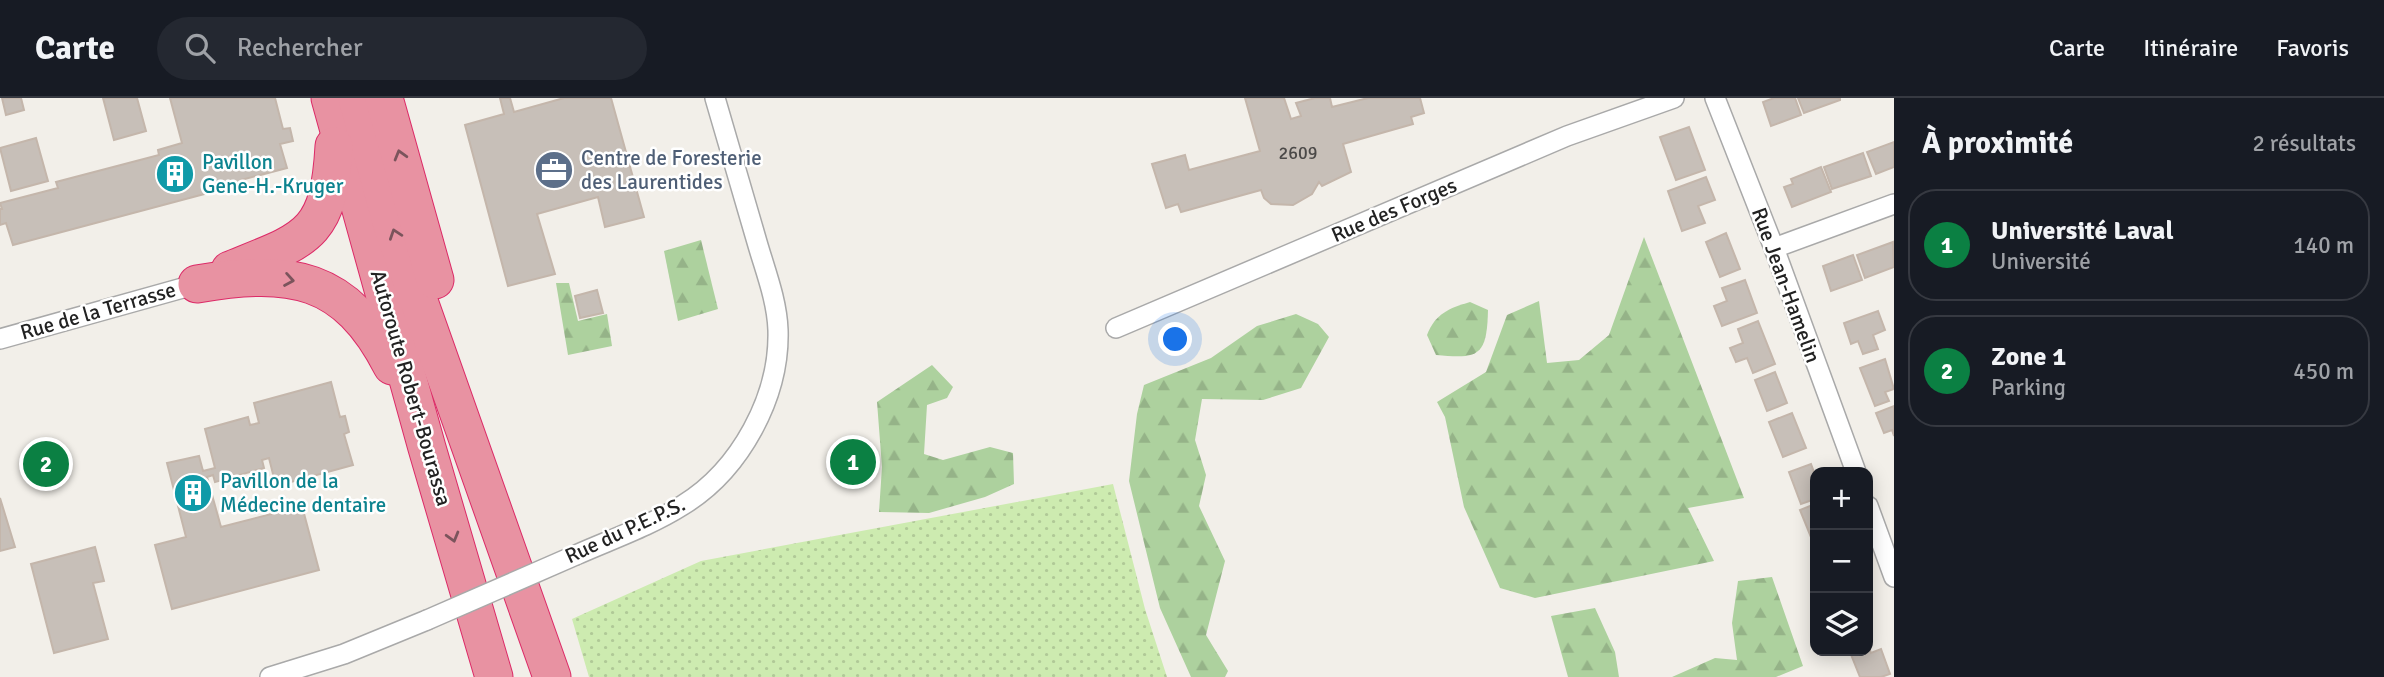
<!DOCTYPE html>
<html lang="fr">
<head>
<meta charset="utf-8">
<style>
	:root { --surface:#171b24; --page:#242831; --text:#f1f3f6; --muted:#9ea1a6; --line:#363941; --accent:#0b8043 }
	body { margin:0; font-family:Signika,sans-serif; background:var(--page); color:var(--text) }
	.controls { position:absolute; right:21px; bottom:21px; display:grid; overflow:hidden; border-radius:14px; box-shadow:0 4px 18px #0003 }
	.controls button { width:63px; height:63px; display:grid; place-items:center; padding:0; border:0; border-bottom:2px solid var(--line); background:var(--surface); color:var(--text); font:35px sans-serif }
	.you { position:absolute; left:1176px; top:242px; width:24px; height:24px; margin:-18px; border:5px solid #fff; border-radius:50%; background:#1a73e8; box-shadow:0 0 0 10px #1a73e833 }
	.badge { display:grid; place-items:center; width:46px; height:46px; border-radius:50%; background:var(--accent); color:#fff; font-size:23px; font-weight:700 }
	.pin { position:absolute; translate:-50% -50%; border:4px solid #fff; box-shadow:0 2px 7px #0006 }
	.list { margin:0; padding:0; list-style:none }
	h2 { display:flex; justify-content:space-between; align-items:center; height:91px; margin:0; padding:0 28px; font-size:30px }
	h2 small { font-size:23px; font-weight:400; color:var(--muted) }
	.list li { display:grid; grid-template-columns:46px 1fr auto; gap:21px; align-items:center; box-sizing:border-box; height:112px; margin:0 14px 14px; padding:0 14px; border:2px solid var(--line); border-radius:28px }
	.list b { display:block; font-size:26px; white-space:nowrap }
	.list p { margin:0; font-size:23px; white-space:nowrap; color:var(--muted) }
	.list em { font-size:23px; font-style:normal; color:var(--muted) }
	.icon { flex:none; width:38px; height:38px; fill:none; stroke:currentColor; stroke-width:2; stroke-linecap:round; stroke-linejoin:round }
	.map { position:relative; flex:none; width:1894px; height:579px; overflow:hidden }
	header { display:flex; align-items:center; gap:42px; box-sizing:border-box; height:98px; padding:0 35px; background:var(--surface); border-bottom:2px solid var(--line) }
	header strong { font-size:33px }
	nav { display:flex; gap:38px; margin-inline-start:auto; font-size:24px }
	.search { width:490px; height:63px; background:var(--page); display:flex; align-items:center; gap:18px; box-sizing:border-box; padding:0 24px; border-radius:38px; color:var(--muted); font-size:26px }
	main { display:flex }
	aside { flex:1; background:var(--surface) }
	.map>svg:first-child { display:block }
	.forest { fill:url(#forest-firs) }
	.garden { fill:url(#garden-dots) }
	.building { fill:#c7bfb8; stroke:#c4b6ab; stroke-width:2 }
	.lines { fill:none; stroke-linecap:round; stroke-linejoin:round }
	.minor-casing { stroke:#a9a9a9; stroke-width:22 }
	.motorway-casing { stroke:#dc2a67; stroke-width:39 }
	.minor { stroke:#fff; stroke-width:19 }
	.motorway { stroke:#e892a2; stroke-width:37 }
	.minor-bridge-casing { stroke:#a9a9a9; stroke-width:22; stroke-linecap:butt }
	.minor-bridge { stroke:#fff; stroke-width:19 }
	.oneway { stroke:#7b545c }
	.labels { text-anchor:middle; stroke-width:5; stroke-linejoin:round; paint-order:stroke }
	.number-label { font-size:18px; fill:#4b4948 }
	.service-label { font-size:21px; fill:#4e5e75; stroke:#fff; text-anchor:start }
	.culture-label { font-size:21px; fill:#0d838f; stroke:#fff; text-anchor:start }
	.street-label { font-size:21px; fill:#222; stroke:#fff }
</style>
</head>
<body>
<header>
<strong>Carte</strong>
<div class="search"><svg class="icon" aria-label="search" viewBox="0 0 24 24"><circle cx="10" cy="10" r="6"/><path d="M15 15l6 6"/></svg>Rechercher</div>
<nav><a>Carte</a><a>Itinéraire</a><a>Favoris</a></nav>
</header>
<main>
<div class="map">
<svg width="1894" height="579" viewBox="0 0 1894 579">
	<defs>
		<pattern id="forest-firs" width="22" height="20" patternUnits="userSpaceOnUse" patternTransform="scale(1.75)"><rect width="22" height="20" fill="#add19e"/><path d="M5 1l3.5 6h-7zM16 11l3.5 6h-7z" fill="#95b388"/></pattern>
		<pattern id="garden-dots" width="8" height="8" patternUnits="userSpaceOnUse" patternTransform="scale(1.75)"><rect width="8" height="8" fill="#cdebb0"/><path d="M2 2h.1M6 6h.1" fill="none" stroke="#b0c997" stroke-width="1.8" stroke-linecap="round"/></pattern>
	</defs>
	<rect width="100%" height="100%" fill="#f2efe9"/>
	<g class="forest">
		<polygon points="1644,139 1744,400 1688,410 1714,463 1535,500 1500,490 1464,409 1445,319 1437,304 1486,274 1507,217 1539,203 1547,265 1579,262 1609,237"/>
		<polygon points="701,142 718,211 678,223 664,153"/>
		<polygon points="569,185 578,223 607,216 612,248 568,257 556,185"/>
		<path d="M1470,204L1488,212C1487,259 1478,261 1436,257L1427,237C1435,216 1449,210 1470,204Z"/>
		<polygon points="1296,216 1318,226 1329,239 1301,290 1263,302 1202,301 1195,342 1206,377 1199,408 1225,463 1206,537 1228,573 1225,579 1191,579 1160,510 1129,383 1137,316 1144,287 1211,260 1257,228"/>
		<polygon points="932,267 953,289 947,300 927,307 924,356 943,362 990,349 1013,355 1014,386 985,399 929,415 879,414 882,369 877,304"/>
		<polygon points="1772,479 1803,568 1776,579 1672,579 1715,560 1737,562 1732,525 1738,483"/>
		<polygon points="1595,510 1615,554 1619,579 1568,579 1551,518"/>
	</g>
	<polygon class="garden" points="1113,386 1145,511 1167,579 589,579 572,521 701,463"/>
	<g class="building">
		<polygon points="2,0 21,0 24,12 6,17"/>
		<polygon points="103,0 137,0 146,33 114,42"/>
		<polygon points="170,0 275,0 283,31 290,30 293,43 280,46 287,70 241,82 242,86 13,147 6,125 0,127 0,111 2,111 0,105 58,90 56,84 159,57 158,52 182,45"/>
		<polygon points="500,0 510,0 514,14 564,0 611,0 644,119 605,129 598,99 537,116 555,176 508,188 465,27 504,16"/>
		<polygon points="1245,0 1284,0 1291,21 1301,18 1296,5 1315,0 1330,0 1332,9 1368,0 1420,0 1424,15 1411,19 1413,26 1343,46 1351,74 1322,88 1319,84 1312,96 1293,107 1271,106 1264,100 1261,92 1181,114 1178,106 1166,110 1152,66 1185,57 1189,72 1260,53"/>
		<polygon points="1774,0 1795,0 1801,17 1771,28 1763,4"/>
		<polygon points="1798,0 1840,0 1840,2 1804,15"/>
		<polygon points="1689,29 1705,72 1676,82 1660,39"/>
		<polygon points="36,40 48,83 11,93 0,50"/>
		<polygon points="1894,44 1894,69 1876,76 1867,54"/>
		<polygon points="1863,55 1871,78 1832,91 1824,69"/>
		<polygon points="1821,69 1831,94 1792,109 1784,89 1793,86 1791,81"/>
		<polygon points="1706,79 1715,102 1698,108 1705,125 1682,133 1668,93"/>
		<polygon points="1726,135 1740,171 1720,179 1706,144"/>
		<polygon points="1893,144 1894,169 1865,180 1857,157"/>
		<polygon points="1853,157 1862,182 1831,193 1823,168"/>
		<polygon points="1745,182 1757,215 1722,228 1714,208 1727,203 1722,190"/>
		<polygon points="597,192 603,215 580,220 575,198"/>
		<polygon points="1878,213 1885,232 1873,237 1878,251 1863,256 1858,243 1851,246 1844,225"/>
		<polygon points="1758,223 1775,266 1753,275 1747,260 1736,264 1730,250 1743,245 1738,231"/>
		<polygon points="1885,261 1894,291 1885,294 1889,303 1875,308 1860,270"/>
		<polygon points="1775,274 1787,305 1767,313 1755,282"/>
		<polygon points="331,284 340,319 345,318 349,334 344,336 353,367 276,388 269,360 262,362 264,370 215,384 213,377 207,379 221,429 302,408 319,472 172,511 155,447 186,439 167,365 199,358 203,373 215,370 205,331 248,319 250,327 259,325 254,305"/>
		<polygon points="1894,308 1894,338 1892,332 1884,335 1876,315"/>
		<polygon points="1792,315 1806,350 1783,359 1769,324"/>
		<polygon points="1811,366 1815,377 1815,401 1801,406 1789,374"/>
		<polygon points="0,400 15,449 0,453"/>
		<polygon points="1815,406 1815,449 1800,412"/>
		<polygon points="95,449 104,483 93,485 108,541 54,555 31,466"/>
		<polygon points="1868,547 1871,555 1881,551 1890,576 1881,579 1860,579 1850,554 1868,553"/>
	</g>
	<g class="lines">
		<g class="minor-casing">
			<g id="minor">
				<polyline points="1715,0 1774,150 1856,374"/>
				<polyline points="1774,150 1894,106"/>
				<polyline points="1116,230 1567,38 1674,0"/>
				<polyline points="0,241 197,186"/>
				<polyline points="1868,408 1894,479"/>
				<path d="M576,457C612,441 650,428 683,407C740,372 780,299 778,232C777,202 765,172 757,144C743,96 729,48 715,0"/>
				<polyline points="270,579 344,556 427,522"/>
			</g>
		</g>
		<g class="motorway-casing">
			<g id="motorway">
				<polyline points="330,0 427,350 494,579"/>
				<polyline points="357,0 392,127 552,579"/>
				<polyline points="384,0 435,182"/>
				<path d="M230,172C307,141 329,138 334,48"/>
				<path d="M197,186C290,170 346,178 392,268"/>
			</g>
		</g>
		<use href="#minor" class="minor"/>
		<use href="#motorway" class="motorway"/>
		<g class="minor-bridge-casing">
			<polyline id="minor-bridge" points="427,522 576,457"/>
		</g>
		<use href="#minor-bridge" class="minor-bridge"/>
	</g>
	<defs><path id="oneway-chevron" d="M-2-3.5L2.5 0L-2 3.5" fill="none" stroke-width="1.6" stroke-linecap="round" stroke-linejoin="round" transform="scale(1.75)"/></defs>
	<g class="oneway">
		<use href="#oneway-chevron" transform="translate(400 57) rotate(-106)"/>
		<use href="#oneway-chevron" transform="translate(395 136) rotate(-109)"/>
		<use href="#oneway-chevron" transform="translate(289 182) rotate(10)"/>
		<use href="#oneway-chevron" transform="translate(453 439) rotate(74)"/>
	</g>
	<defs>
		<g id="office-disc" transform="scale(2.0125)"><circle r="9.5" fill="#5c6f8a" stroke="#fff"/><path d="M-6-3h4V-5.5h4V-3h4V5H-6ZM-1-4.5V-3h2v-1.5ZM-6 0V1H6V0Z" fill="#fff"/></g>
		<g id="building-disc" transform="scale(2.0125)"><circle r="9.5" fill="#0f9aa8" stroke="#fff"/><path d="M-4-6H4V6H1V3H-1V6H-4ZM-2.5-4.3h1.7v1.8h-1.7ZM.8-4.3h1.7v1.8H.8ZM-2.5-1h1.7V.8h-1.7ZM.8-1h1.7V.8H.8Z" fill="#fff"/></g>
	</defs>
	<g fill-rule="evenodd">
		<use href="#office-disc" x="554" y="72"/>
		<use href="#building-disc" x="175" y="76"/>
		<use href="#building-disc" x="193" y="395"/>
	</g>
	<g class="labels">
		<g class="number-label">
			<text x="1298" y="61">2609</text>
		</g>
		<g class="service-label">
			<text x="581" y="67">Centre de Foresterie<tspan x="581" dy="24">des Laurentides</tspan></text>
		</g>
		<g class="culture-label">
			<text x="202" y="71">Pavillon<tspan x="202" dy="24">Gene-H.-Kruger</tspan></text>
			<text x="220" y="390">Pavillon de la<tspan x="220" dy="24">Médecine dentaire</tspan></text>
		</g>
		<g class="street-label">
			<text transform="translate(1394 112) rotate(-23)" y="7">Rue des Forges</text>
			<text transform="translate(1786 187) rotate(70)" y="7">Rue Jean-Hamelin</text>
			<text transform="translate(98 213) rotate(-16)" y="7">Rue de la Terrasse</text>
			<text transform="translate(411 290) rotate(74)" y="7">Autoroute Robert-Bourassa</text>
			<text transform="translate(625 432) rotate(-25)" y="7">Rue du P.E.P.S.</text>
		</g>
	</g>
</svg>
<div class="controls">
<button>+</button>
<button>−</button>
<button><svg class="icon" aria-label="layers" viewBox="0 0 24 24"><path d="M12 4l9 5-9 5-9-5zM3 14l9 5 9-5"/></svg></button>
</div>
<div class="you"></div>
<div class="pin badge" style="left:853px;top:364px">1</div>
<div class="pin badge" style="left:46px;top:366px">2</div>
</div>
<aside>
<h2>À proximité<small>2 résultats</small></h2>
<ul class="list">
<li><span class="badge">1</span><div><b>Université Laval</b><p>Université</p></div><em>140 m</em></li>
<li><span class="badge">2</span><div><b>Zone 1</b><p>Parking</p></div><em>450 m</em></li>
</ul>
</aside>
</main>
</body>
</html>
